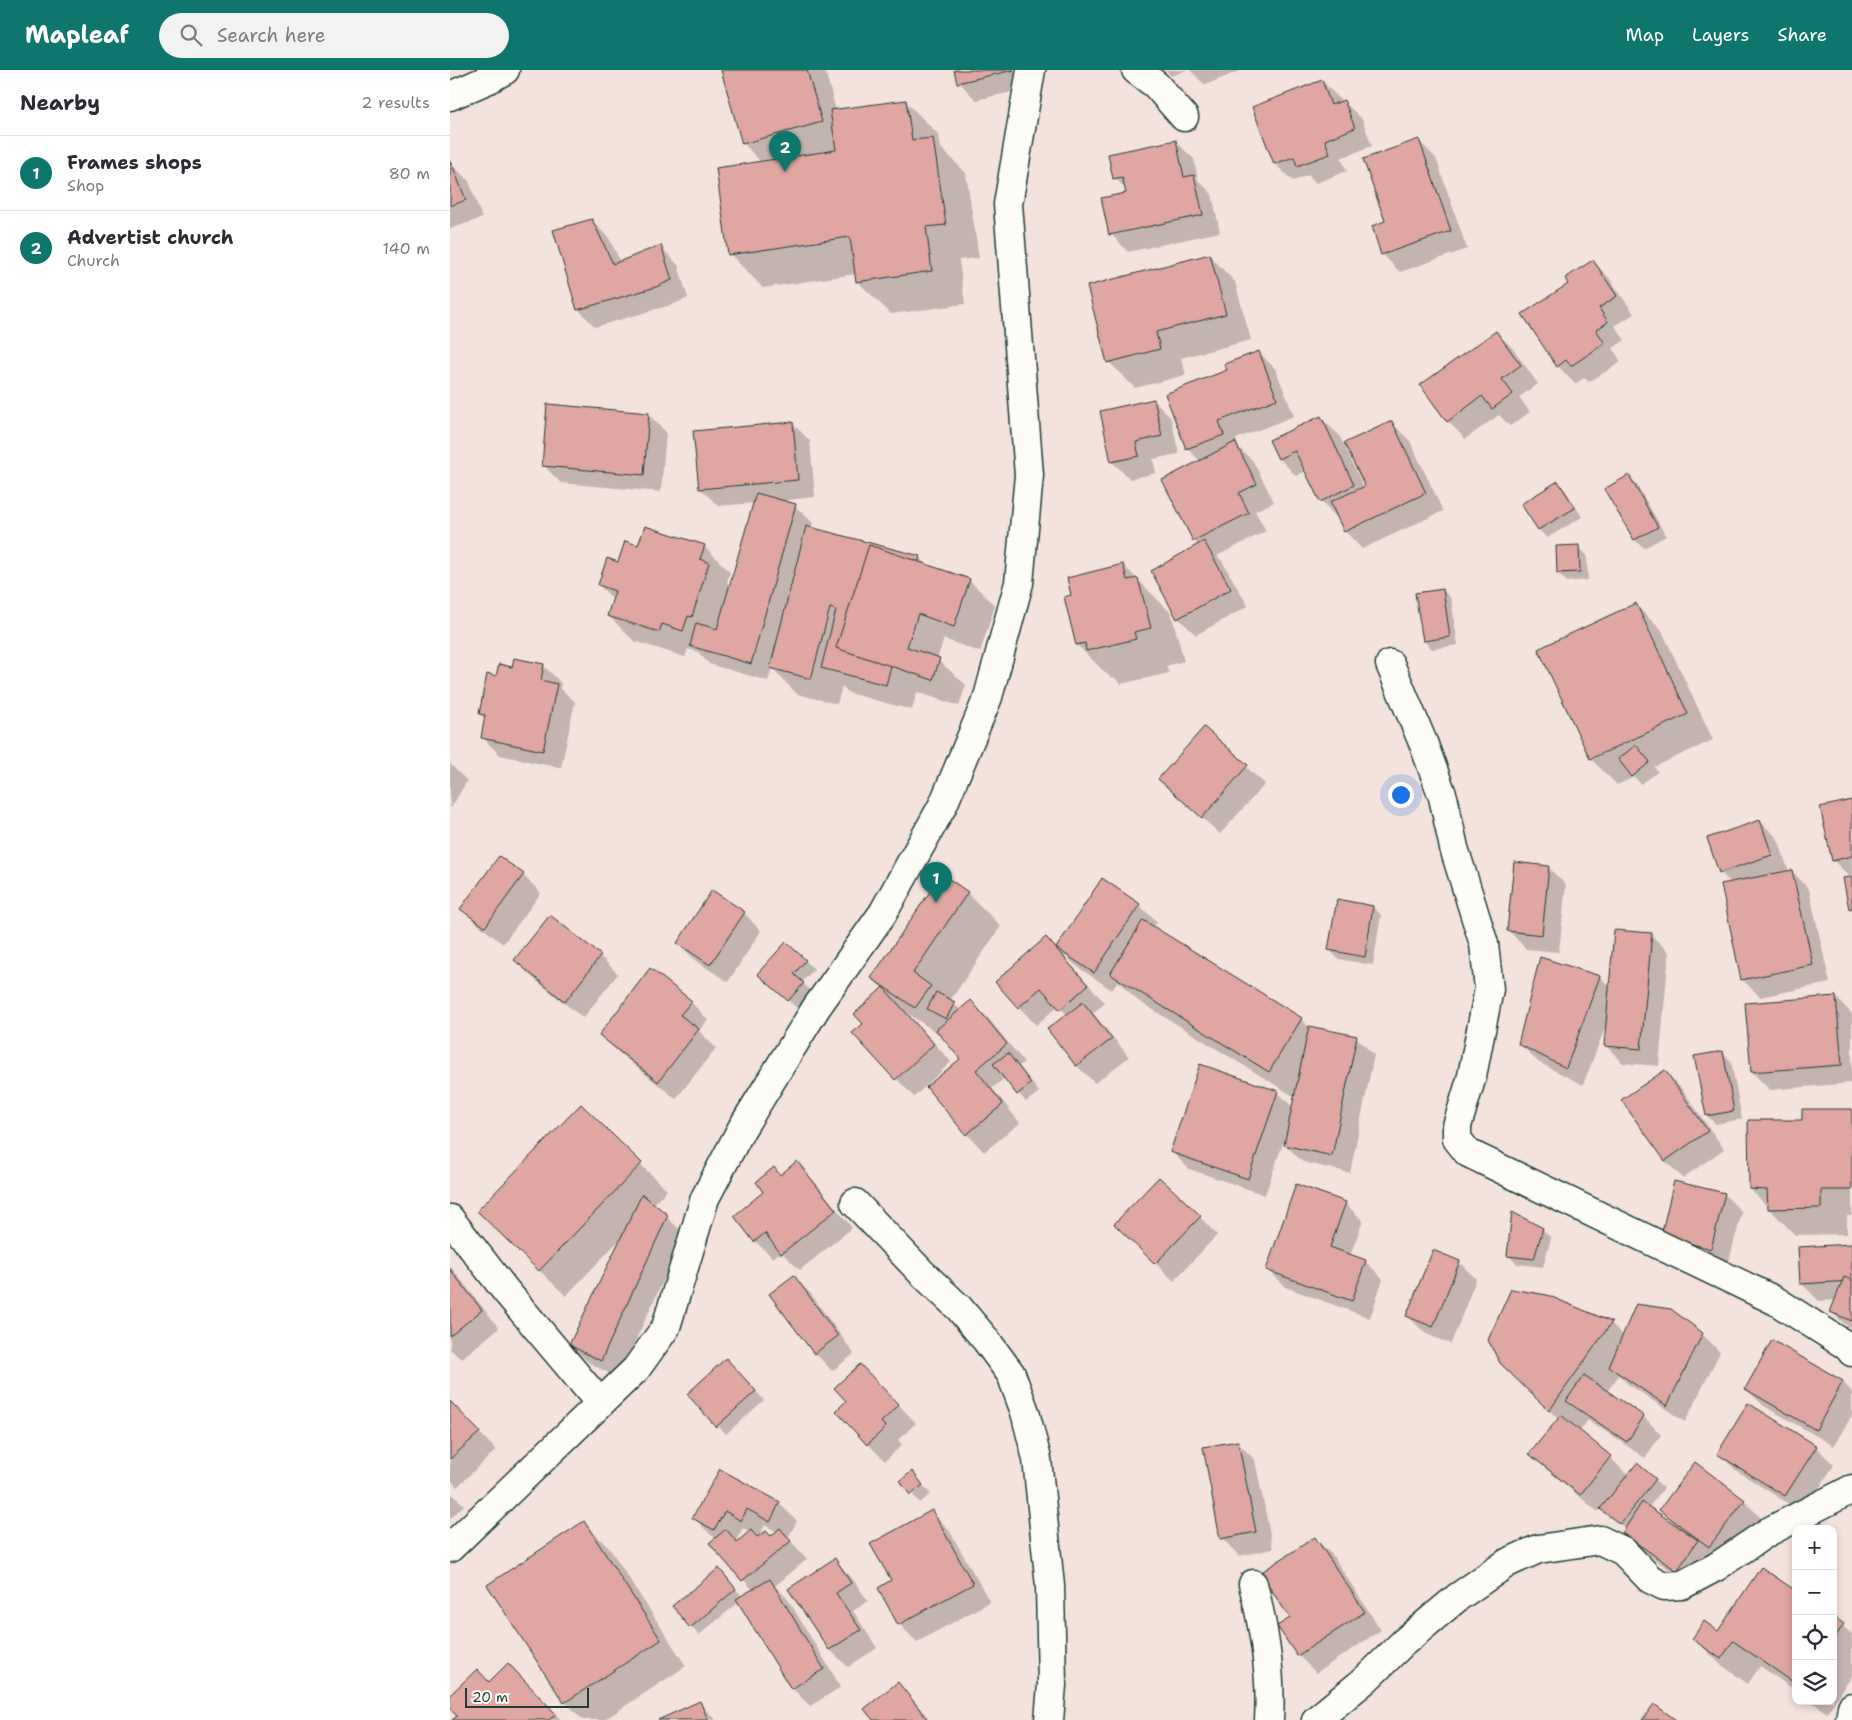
<!DOCTYPE html>
<html lang="en">
<head>
<meta charset="utf-8">
<style>
	:root { --surface:#fff; --page:#f2f2f3; --text:#2b2b33; --muted:#7c7c81; --line:#e1e1e2; --accent:#0f766e }
	body { margin:0; font-family:"Shantell Sans",sans-serif; background:var(--page); color:var(--text) }
	.controls { position:absolute; right:15px; bottom:15px; display:grid; overflow:hidden; border-radius:10px; box-shadow:0 2px 8px #0003 }
	.controls button { width:45px; height:45px; display:grid; place-items:center; padding:0; border:0; border-bottom:1px solid var(--line); background:var(--surface); color:var(--text); font:25px sans-serif }
	.scale { position:absolute; left:15px; bottom:12px; width:124px; box-sizing:border-box; padding-left:5px; border:2px solid #1f3d34; border-top:0; font-size:14px; line-height:18px; white-space:nowrap; color:#1f3d34; -webkit-text-stroke:4px #fdfcf7; paint-order:stroke }
	.you { position:absolute; left:950px; top:724px; width:18px; height:18px; margin:-12px; border:4px solid #fff; border-radius:50%; background:#1a73e8; box-shadow:0 0 0 8px #1a73e833 }
	.badge { display:grid; place-items:center; width:32px; height:32px; border-radius:50%; background:var(--accent); color:#fff; font-size:16px; font-weight:700 }
	.pin { position:absolute; translate:-50% -41px; filter:drop-shadow(0 1px 2px #0008) }
	.pin::after { content:''; position:absolute; top:26px; width:18px; height:15px; background:inherit; clip-path:polygon(0 0,100% 0,50% 100%) }
	.list { margin:0; padding:0; list-style:none }
	h2 { display:flex; justify-content:space-between; align-items:center; height:65px; margin:0; padding:0 20px; font-size:21px }
	h2 small { font-size:16px; font-weight:400; color:var(--muted) }
	.list li { display:grid; grid-template-columns:32px 1fr auto; gap:15px; align-items:center; box-sizing:border-box; height:75px; padding:0 20px; border-top:1px solid var(--line) }
	.list b { display:block; font-size:19px; white-space:nowrap }
	.list p { margin:0; font-size:16px; white-space:nowrap; color:var(--muted) }
	.list em { font-size:16px; font-style:normal; color:var(--muted) }
	.icon { flex:none; width:28px; height:28px; fill:none; stroke:currentColor; stroke-width:2; stroke-linecap:round; stroke-linejoin:round }
	.map { position:relative; flex:none; width:1402px; height:1650px; overflow:hidden }
	header { display:flex; align-items:center; gap:30px; box-sizing:border-box; height:70px; padding:0 25px; background:var(--accent); color:#fff }
	header strong { font-size:24px }
	nav { display:flex; gap:28px; margin-inline-start:auto; font-size:18px }
	.search { width:350px; height:45px; background:var(--page); display:flex; align-items:center; gap:12px; box-sizing:border-box; padding:0 18px; border-radius:28px; color:var(--muted); font-size:19px }
	main { display:flex }
	aside { flex:1; background:var(--surface) }
	.map>svg:first-child { display:block }
	.shadow { fill:#0003; fill-rule:evenodd }
	.building { fill:#e0a6a1; stroke:#1f3d34 }
	.lines { fill:none; stroke-linecap:round; stroke-linejoin:round }
	.minor-casing { stroke:#1f3d34; stroke-width:31 }
	.minor { stroke:#fdfcf7; stroke-width:28 }
</style>
</head>
<body>
<header>
<strong>Mapleaf</strong>
<div class="search"><svg class="icon" aria-label="search" viewBox="0 0 24 24"><circle cx="10" cy="10" r="6"/><path d="M15 15l6 6"/></svg>Search here</div>
<nav><a>Map</a><a>Layers</a><a>Share</a></nav>
</header>
<main>
<aside>
<h2>Nearby<small>2 results</small></h2>
<ul class="list">
<li><span class="badge">1</span><div><b>Frames shops</b><p>Shop</p></div><em>80 m</em></li>
<li><span class="badge">2</span><div><b>Advertist church</b><p>Church</p></div><em>140 m</em></li>
</ul>
</aside>
<div class="map">
<svg width="1402" height="1650" viewBox="0 0 1402 1650">
	<rect width="100%" height="100%" fill="#f4e2dd"/>
	<filter id="ink" filterUnits="userSpaceOnUse"><feTurbulence type="fractalNoise" baseFrequency=".02" numOctaves="2"/><feDisplacementMap in="SourceGraphic" scale="10" xChannelSelector="R" yChannelSelector="G"/><feConvolveMatrix kernelMatrix="1 2 1 2 8 2 1 2 1" color-interpolation-filters="sRGB"/></filter>
	<g filter="url(#ink)">
		<g class="shadow">
			<polygon points="272,0 375,0 386,40 455,31 489,65 491,78 516,103 529,188 509,190 515,234 441,244 407,211 406,204 313,218 280,184 312,93 293,73"/>
			<polygon points="506,0 580,0 584,17 526,30 509,12"/>
			<polygon points="716,0 737,0 721,6"/>
			<polygon points="740,0 792,0 755,15"/>
			<polygon points="872,11 890,29 891,33 894,32 912,49 922,76 891,88 897,101 866,113 858,105 843,111 825,94 804,38"/>
			<polygon points="969,71 986,88 1017,179 950,202 932,184 936,152"/>
			<polygon points="726,72 744,89 748,110 762,124 770,162 678,182 661,164 677,124 677,120 665,108"/>
			<polygon points="0,93 19,111 32,148 0,159"/>
			<polygon points="141,150 159,168 171,193 211,177 228,195 238,228 224,234 145,257 128,239"/>
			<polygon points="759,185 785,212 801,270 731,288 736,305 685,318 659,292"/>
			<polygon points="1143,191 1160,209 1184,244 1165,256 1175,270 1163,278 1171,292 1139,312 1134,308 1125,314 1108,296 1120,214"/>
			<polygon points="1046,262 1064,280 1088,314 1069,327 1080,342 1060,356 1049,345 1015,369 998,351"/>
			<polygon points="809,282 826,300 844,346 786,369 789,378 803,391 824,432 805,441 816,461 767,486 772,491 798,536 746,565 728,548 749,476 744,471 713,411 750,391 737,378 778,301"/>
			<polygon points="704,330 721,348 729,384 703,389 706,403 680,409 662,392"/>
			<polygon points="198,344 216,362 211,422 111,413 93,395"/>
			<polygon points="871,348 889,365 914,418 916,416 942,353 960,371 993,441 912,479 895,461 888,449 871,431 856,401 846,406 829,388"/>
			<polygon points="342,353 360,371 365,427 328,431 345,436 363,453 361,458 469,487 477,496 519,510 545,536 530,582 494,569 487,589 516,615 509,636 467,622 462,640 399,623 392,616 387,634 347,624 322,598 318,611 259,594 248,582 238,579 235,587 184,571 158,545 163,529 149,515 169,494 189,476 254,476 280,502 277,512 281,516 304,433 268,436 250,418"/>
			<polygon points="1179,406 1187,415 1216,466 1194,478 1185,470 1156,419"/>
			<polygon points="1108,412 1116,421 1132,447 1097,468 1089,460 1073,434"/>
			<polygon points="1128,477 1137,485 1138,510 1117,512 1108,503"/>
			<polygon points="673,495 721,543 734,591 716,596 719,603 671,614 664,607 661,608 627,575 622,526"/>
			<polygon points="993,520 1001,529 1008,575 982,579 974,571"/>
			<polygon points="1186,535 1212,561 1263,670 1204,697 1208,702 1191,714 1184,707 1167,715 1141,689"/>
			<polygon points="94,596 111,613 110,618 125,632 111,698 50,685 32,667 35,649 30,644 47,607 63,598"/>
			<polygon points="754,659 815,714 770,764 710,709"/>
			<polygon points="0,694 17,711 1,738 0,737"/>
			<polygon points="1402,731 1402,840 1400,838 1401,808 1383,790"/>
			<polygon points="1310,751 1328,769 1339,802 1342,801 1359,819 1380,913 1310,927 1292,909 1281,813 1270,802"/>
			<polygon points="1098,797 1116,815 1109,882 1076,879 1059,861"/>
			<polygon points="73,805 91,823 53,874 30,856 12,839"/>
			<polygon points="652,810 689,835 707,852 703,858 851,949 859,957 906,967 924,985 900,1103 853,1092 833,1073 815,1125 739,1099 721,1081 827,1022 843,1037 845,1027 687,930 668,911 662,920 625,895 616,886 615,888 655,933 643,943 679,987 645,1013 627,996 599,959 618,945 608,936 586,955 569,937"/>
			<polygon points="517,823 551,856 500,931 511,940 521,932 539,949 574,992 569,996 589,1022 576,1032 555,1008 542,1018 570,1053 534,1082 517,1064 477,1017 511,990 492,966 457,943 501,992 464,1027 404,963 415,954 433,919 422,908"/>
			<polygon points="923,837 931,845 923,895 888,889 880,880"/>
			<polygon points="294,843 311,861 278,912 246,891 228,873"/>
			<polygon points="100,846 150,886 168,904 133,948 83,908 65,890"/>
			<polygon points="1201,865 1219,882 1209,996 1173,993 1155,975 1156,955 1133,1015 1088,992 1070,974 1091,888 1150,907 1160,917"/>
			<polygon points="355,890 364,899 352,912 362,922 348,939 318,913"/>
			<polygon points="1386,927 1402,944 1402,1013 1320,1020 1302,1002"/>
			<polygon points="241,932 258,950 249,961 266,978 226,1029 168,982 150,965"/>
			<polygon points="1272,982 1281,991 1292,1049 1266,1054 1257,1046"/>
			<polygon points="1214,1002 1232,1019 1274,1079 1233,1108 1215,1091"/>
			<polygon points="131,1036 217,1120 203,1135 235,1164 168,1308 138,1292 120,1275 172,1167 116,1226 55,1167"/>
			<polygon points="1402,1040 1402,1146 1397,1146 1397,1164 1345,1165 1300,1119 1354,1051"/>
			<polygon points="347,1093 364,1111 402,1158 350,1200 331,1182 323,1188 305,1171 315,1122 330,1106"/>
			<polygon points="1274,1124 1292,1142 1278,1195 1212,1165"/>
			<polygon points="895,1133 913,1151 900,1186 916,1192 933,1209 920,1248 835,1217 817,1199"/>
			<polygon points="750,1147 767,1165 724,1211 683,1172"/>
			<polygon points="1092,1159 1101,1168 1093,1197 1067,1194 1059,1186"/>
			<polygon points="1402,1176 1402,1260 1381,1242 1386,1230 1369,1231 1351,1213"/>
			<polygon points="1009,1192 1026,1209 1001,1274 976,1264 958,1246"/>
			<polygon points="0,1196 49,1258 11,1289 0,1279"/>
			<polygon points="343,1207 361,1224 404,1284 382,1301 365,1283"/>
			<polygon points="1096,1226 1161,1253 1173,1265 1252,1264 1270,1282 1235,1352 1178,1314 1169,1305 1157,1322 1194,1347 1211,1365 1195,1388 1138,1350 1129,1362 1160,1387 1178,1406 1187,1395 1205,1410 1214,1418 1198,1438 1227,1457 1227,1456 1211,1440 1294,1431 1312,1449 1277,1494 1245,1517 1191,1480 1173,1463 1176,1459 1151,1438 1148,1442 1099,1401 1081,1384 1109,1350 1051,1292"/>
			<polygon points="1323,1272 1393,1312 1402,1322 1402,1345 1384,1376 1314,1336 1296,1319"/>
			<polygon points="285,1298 314,1330 276,1364 238,1324"/>
			<polygon points="428,1313 466,1353 448,1370 452,1375 435,1391 418,1374"/>
			<polygon points="0,1332 46,1380 7,1417 0,1409"/>
			<polygon points="787,1372 805,1390 823,1479 789,1486 772,1468"/>
			<polygon points="1366,1377 1384,1395 1353,1443 1287,1401 1269,1384"/>
			<path d="M270,1400L329,1433L347,1451L338,1468L357,1489L325,1516L337,1528L391,1617L360,1636L342,1618L289,1532L249,1565L241,1557L268,1499L293,1527L303,1520L261,1473L267,1468L261,1465L244,1448ZM315,1455L327,1462L321,1468H308ZM293,1458L300,1462L288,1472L286,1470Z"/>
			<polygon points="462,1403 481,1424 470,1433 451,1411"/>
			<polygon points="0,1422 14,1435 0,1449"/>
			<polygon points="482,1442 499,1460 540,1532 467,1572 449,1554 429,1518 443,1511"/>
			<polygon points="134,1453 160,1479 236,1596 154,1650 133,1650 115,1632"/>
			<polygon points="865,1468 883,1486 931,1560 866,1603 848,1585 829,1556 841,1548"/>
			<polygon points="385,1490 402,1508 418,1531 403,1541 427,1578 398,1597 380,1580 340,1519"/>
			<polygon points="1346,1522 1346,1621 1310,1596 1298,1614 1270,1594 1244,1568 1268,1563"/>
			<polygon points="1383,1548 1402,1564 1402,1606 1377,1643 1361,1631 1383,1631"/>
			<polygon points="39,1613 76,1613 111,1650 4,1650 9,1646 0,1637 0,1627"/>
			<polygon points="448,1614 465,1632 480,1650 424,1650"/>
			<polygon points="249,1633 266,1650 211,1650"/>
		</g>
		<g class="building">
			<polygon points="271,0 357,0 372,52 292,74"/>
			<polygon points="504,0 564,0 507,13"/>
			<polygon points="872,10 881,35 894,30 905,58 875,70 880,84 847,96 844,87 824,94 802,37"/>
			<polygon points="456,30 462,70 483,68 496,155 476,157 482,201 406,212 400,167 278,185 266,98 386,80 380,40"/>
			<polygon points="969,69 1001,161 931,185 922,156 935,151 913,89"/>
			<polygon points="726,70 734,107 744,105 753,145 659,165 651,128 676,123 672,107 663,109 658,84"/>
			<polygon points="0,92 1,92 16,130 0,136"/>
			<polygon points="142,149 163,194 211,175 222,210 206,217 127,240 103,160"/>
			<polygon points="760,184 776,244 706,262 710,279 657,293 637,216"/>
			<polygon points="1143,190 1167,226 1149,238 1158,252 1146,260 1155,273 1121,296 1116,290 1107,297 1072,244 1118,214 1115,208"/>
			<polygon points="1046,261 1071,295 1052,309 1063,324 1042,339 1032,326 997,352 970,315"/>
			<polygon points="809,281 827,329 769,351 774,365 736,379 715,324 777,300 774,294"/>
			<polygon points="704,329 712,366 686,372 689,386 661,392 650,341"/>
			<polygon points="97,334 199,343 194,405 92,396"/>
			<polygon points="871,346 904,415 870,432 845,381 828,389 819,370"/>
			<polygon points="942,351 976,423 894,462 880,432 915,416 894,373"/>
			<polygon points="343,352 348,410 249,419 243,361"/>
			<polygon points="785,372 807,414 789,423 799,443 743,471 712,410"/>
			<polygon points="1179,405 1208,457 1184,470 1154,419"/>
			<polygon points="1108,411 1125,438 1088,460 1071,434"/>
			<polygon points="306,423 346,434 301,594 240,576 246,553 267,559"/>
			<polygon points="195,456 255,475 250,489 259,493 242,547 238,546 233,561 212,554 209,562 157,546 165,521 148,515 157,488 168,492 175,471 188,475"/>
			<polygon points="356,456 470,486 436,615 371,598 386,540 380,538 361,609 320,598"/>
			<polygon points="754,471 781,519 727,549 701,501"/>
			<polygon points="419,475 520,509 504,557 468,544 457,577 490,588 483,610 386,578"/>
			<polygon points="1129,475 1130,502 1107,503 1106,476"/>
			<polygon points="673,494 677,510 688,508 701,558 684,562 686,569 636,581 635,573 626,575 614,527 621,525 617,508"/>
			<polygon points="993,519 1000,567 973,571 965,523"/>
			<polygon points="1186,533 1238,644 1140,689 1088,579"/>
			<polygon points="64,588 94,594 91,610 107,614 93,681 31,668 35,645 29,644 37,604 46,606 49,594 62,597"/>
			<polygon points="754,657 798,695 752,748 708,709"/>
			<polygon points="1186,675 1200,692 1182,707 1168,689"/>
			<polygon points="1402,730 1402,786 1382,791 1370,737"/>
			<polygon points="1310,750 1322,785 1269,803 1257,768"/>
			<polygon points="49,786 74,804 35,857 10,839"/>
			<polygon points="1064,792 1099,796 1092,865 1057,861"/>
			<polygon points="1342,800 1363,895 1291,910 1271,814"/>
			<polygon points="492,804 518,822 463,903 481,916 465,938 421,908"/>
			<polygon points="1402,807 1402,838 1399,839 1393,808"/>
			<polygon points="652,808 690,834 644,903 606,878"/>
			<polygon points="262,820 295,842 260,895 227,873"/>
			<polygon points="887,829 923,836 915,887 878,880"/>
			<polygon points="100,845 151,885 115,932 64,890"/>
			<polygon points="693,850 852,948 819,1002 660,904"/>
			<polygon points="1164,860 1202,863 1191,979 1154,976"/>
			<polygon points="596,867 638,915 610,940 591,918 568,938 545,912"/>
			<polygon points="336,872 356,890 344,904 354,913 338,931 307,904"/>
			<polygon points="1090,887 1150,906 1116,998 1068,974"/>
			<polygon points="200,898 242,931 230,945 249,959 208,1012 149,965"/>
			<polygon points="433,917 484,974 445,1010 402,963 413,954 404,944"/>
			<polygon points="486,922 505,932 496,949 477,939"/>
			<polygon points="1386,926 1392,995 1301,1002 1295,933"/>
			<polygon points="521,930 557,974 526,1000 553,1034 516,1065 476,1017 510,989 486,960"/>
			<polygon points="633,932 662,969 626,996 597,959"/>
			<polygon points="859,956 907,966 882,1086 834,1075"/>
			<polygon points="1273,981 1284,1041 1256,1046 1244,986"/>
			<polygon points="558,983 581,1013 567,1025 543,994"/>
			<polygon points="750,994 828,1021 798,1109 720,1082"/>
			<polygon points="1215,1000 1258,1061 1215,1091 1171,1030"/>
			<polygon points="131,1034 192,1093 89,1201 27,1141"/>
			<polygon points="1352,1039 1402,1039 1402,1120 1371,1120 1371,1138 1318,1139 1317,1120 1299,1119 1298,1050 1352,1050"/>
			<polygon points="347,1091 386,1140 331,1184 315,1163 304,1172 284,1146 313,1122 306,1112 324,1097 330,1105"/>
			<polygon points="709,1107 751,1146 705,1194 664,1154"/>
			<polygon points="1224,1111 1275,1123 1261,1179 1211,1166"/>
			<polygon points="846,1114 896,1132 880,1177 916,1190 902,1231 816,1200"/>
			<polygon points="192,1124 218,1145 151,1291 119,1275"/>
			<polygon points="1062,1142 1093,1158 1084,1189 1057,1186"/>
			<polygon points="1402,1174 1402,1211 1350,1214 1348,1177"/>
			<polygon points="983,1180 1010,1191 983,1257 956,1246"/>
			<polygon points="0,1199 32,1240 0,1266"/>
			<polygon points="344,1205 388,1266 364,1284 319,1224"/>
			<polygon points="1394,1207 1402,1210 1402,1251 1380,1242"/>
			<polygon points="1061,1219 1097,1225 1162,1252 1099,1341 1050,1293 1038,1270"/>
			<polygon points="1186,1234 1221,1239 1253,1263 1217,1336 1159,1297"/>
			<polygon points="1322,1270 1393,1311 1366,1360 1295,1319"/>
			<polygon points="276,1288 306,1321 266,1357 237,1324"/>
			<polygon points="410,1294 449,1335 431,1352 436,1357 417,1375 386,1341 396,1331 384,1318"/>
			<polygon points="1134,1305 1194,1346 1177,1372 1116,1331"/>
			<polygon points="0,1331 30,1362 0,1389"/>
			<polygon points="1298,1333 1367,1376 1335,1426 1267,1384"/>
			<polygon points="1111,1345 1161,1386 1130,1425 1079,1384"/>
			<polygon points="788,1371 806,1462 770,1469 753,1377"/>
			<polygon points="1245,1392 1295,1430 1259,1477 1209,1440"/>
			<polygon points="1187,1393 1206,1409 1170,1454 1150,1439"/>
			<polygon points="270,1399 330,1432 320,1452 297,1439 291,1451 275,1441 264,1460 242,1448"/>
			<polygon points="462,1401 473,1415 460,1425 450,1411"/>
			<polygon points="1192,1432 1248,1470 1227,1501 1172,1463"/>
			<polygon points="482,1440 523,1514 448,1555 428,1518 441,1510 420,1474"/>
			<polygon points="134,1451 211,1570 114,1633 37,1515"/>
			<polygon points="330,1458 341,1471 292,1511 259,1473 276,1459 287,1472 301,1460 307,1467 316,1461 321,1466"/>
			<polygon points="865,1467 915,1542 847,1586 827,1556 840,1548 810,1503"/>
			<polygon points="385,1488 401,1513 386,1523 411,1560 379,1580 338,1519"/>
			<polygon points="1311,1497 1346,1521 1346,1614 1283,1571 1271,1589 1242,1569 1254,1551 1268,1561"/>
			<polygon points="269,1498 286,1519 240,1558 222,1536"/>
			<polygon points="320,1509 374,1599 341,1619 286,1529"/>
			<polygon points="1383,1546 1394,1554 1383,1570"/>
			<polygon points="58,1593 106,1644 99,1650 2,1650 7,1646 0,1639 0,1625 27,1599 39,1612"/>
			<polygon points="448,1612 478,1650 423,1650 414,1639"/>
			<polygon points="250,1631 258,1650 208,1650"/>
			<polygon points="1204,1634 1226,1650 1192,1650"/>
		</g>
		<g class="lines">
			<g class="minor-casing">
				<g id="minor">
					<polyline points="686,0 706,15 734,47"/>
					<polyline points="0,26 39,9 55,0"/>
					<polyline points="940,594 974,675 993,727 1004,778 1034,874 1039,919 1022,1006 1007,1056 1007,1069 1018,1083 1326,1231 1397,1276 1402,1282"/>
					<polyline points="405,1133 472,1203 509,1238 536,1270 561,1304 575,1342 587,1389 600,1516 602,1615 599,1650"/>
					<polyline points="0,1149 55,1220 150,1333"/>
					<polyline points="0,1478 186,1299 216,1257 255,1128 292,1058 366,938 433,843 493,735 538,627 569,513 579,405 558,134 581,0"/>
					<path d="M803,1514C814,1558 822,1604 819,1650"/>
					<polyline points="866,1650 915,1610 954,1572 1008,1527 1057,1493 1088,1479 1150,1470 1173,1481 1200,1509 1214,1516 1232,1515 1266,1497 1318,1462 1402,1419"/>
					<polyline points="1400,1650 1402,1637"/>
				</g>
			</g>
			<use href="#minor" class="minor"/>
		</g>
	</g>
</svg>
<div class="controls">
<button>+</button>
<button>−</button>
<button><svg class="icon" aria-label="locate" viewBox="0 0 24 24"><circle cx="12" cy="12" r="6"/><path d="M12 2v4M12 18v4M2 12h4M18 12h4"/></svg></button>
<button><svg class="icon" aria-label="layers" viewBox="0 0 24 24"><path d="M12 4l9 5-9 5-9-5zM3 14l9 5 9-5"/></svg></button>
</div>
<div class="scale">20 m</div>
<div class="you"></div>
<div class="pin badge" style="left:486px;top:833px">1</div>
<div class="pin badge" style="left:335px;top:102px">2</div>
</div>
</main>
</body>
</html>
